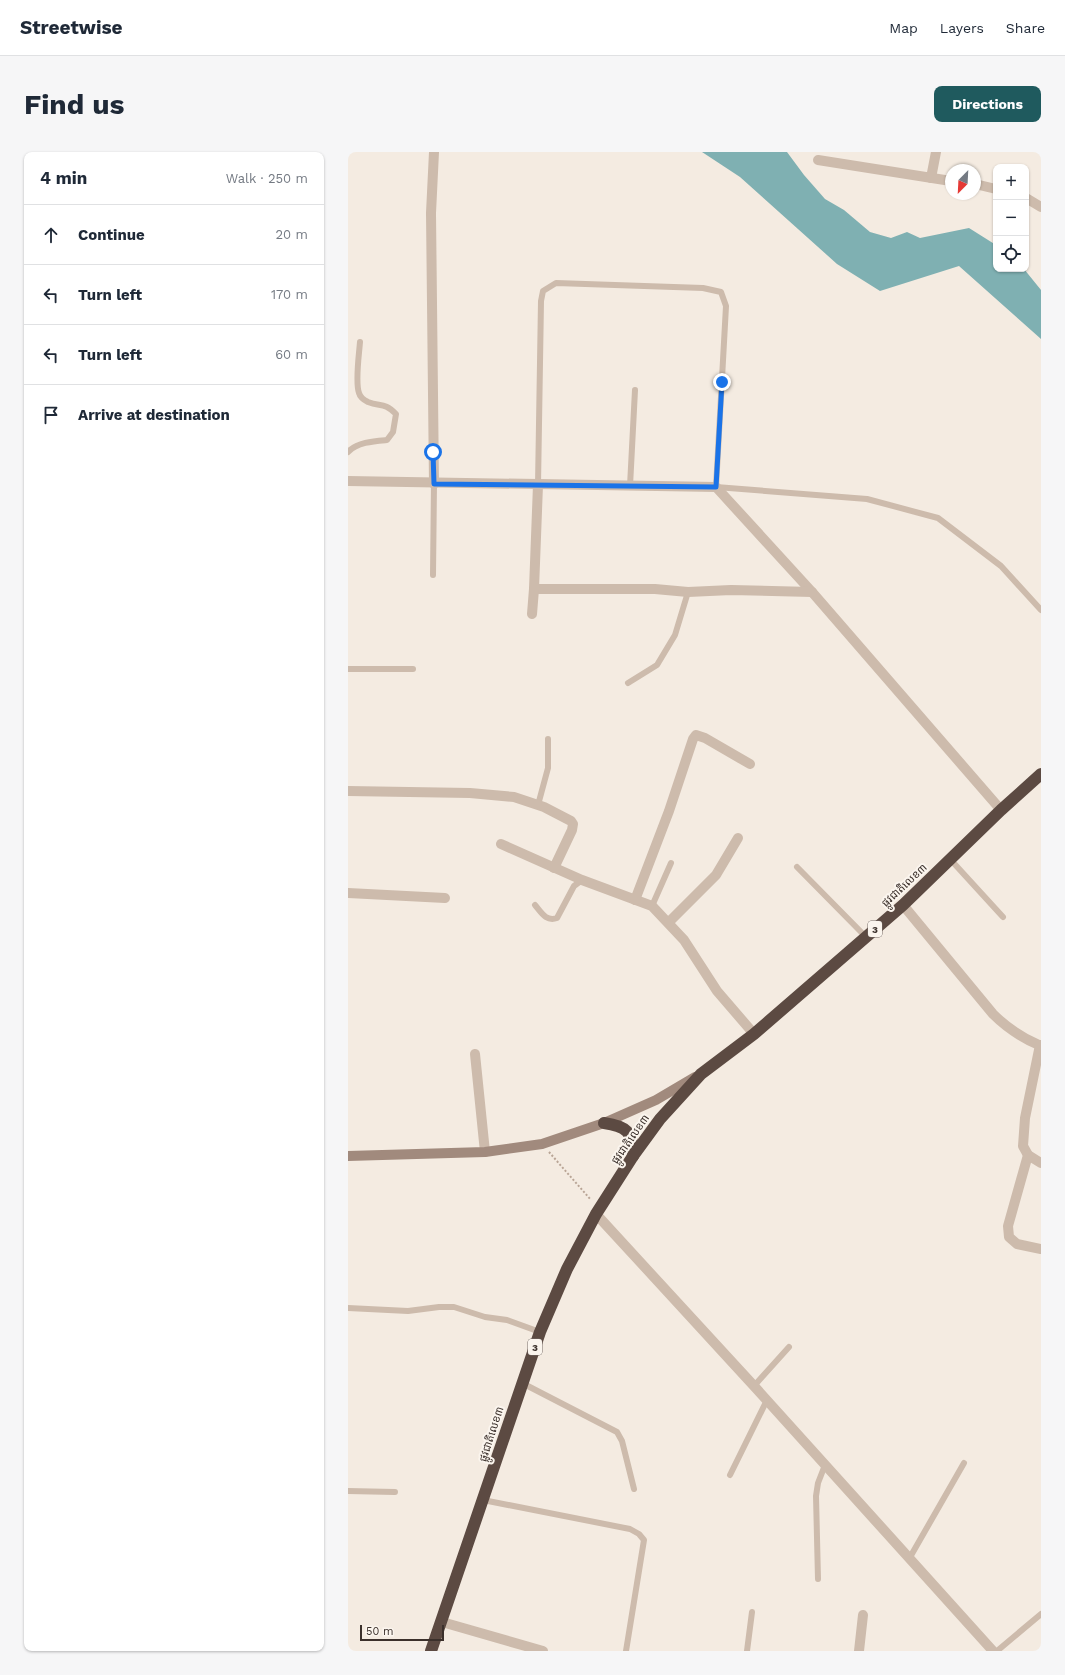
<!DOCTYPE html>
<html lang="en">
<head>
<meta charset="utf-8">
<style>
	:root { --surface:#fff; --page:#f6f6f7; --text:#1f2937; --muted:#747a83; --line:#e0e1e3; --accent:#1f5a5e }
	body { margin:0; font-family:"Work Sans","Noto Sans Khmer",sans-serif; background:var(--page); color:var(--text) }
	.controls { position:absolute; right:12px; top:12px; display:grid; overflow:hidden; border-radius:8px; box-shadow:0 1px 3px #0004 }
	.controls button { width:36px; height:36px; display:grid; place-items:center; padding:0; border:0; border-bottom:1px solid var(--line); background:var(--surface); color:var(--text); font:20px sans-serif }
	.compass { position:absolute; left:597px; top:12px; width:36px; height:36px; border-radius:50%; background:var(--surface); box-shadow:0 1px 3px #0004; rotate:204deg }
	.scale { position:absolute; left:12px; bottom:10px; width:84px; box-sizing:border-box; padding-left:4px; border:2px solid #3b302b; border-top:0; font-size:11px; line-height:14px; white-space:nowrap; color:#3b302b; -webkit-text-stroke:3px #fbf5ee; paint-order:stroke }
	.stop { position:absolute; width:12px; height:12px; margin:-9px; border:3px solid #1a73e8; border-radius:50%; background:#fff }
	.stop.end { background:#1a73e8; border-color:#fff; box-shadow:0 1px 4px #0008 }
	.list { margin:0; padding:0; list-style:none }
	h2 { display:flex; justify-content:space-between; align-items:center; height:52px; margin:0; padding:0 16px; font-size:17px }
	h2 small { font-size:13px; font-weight:400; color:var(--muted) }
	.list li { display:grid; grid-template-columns:26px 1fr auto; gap:12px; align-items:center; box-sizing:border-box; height:60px; padding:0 16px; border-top:1px solid var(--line) }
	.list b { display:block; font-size:15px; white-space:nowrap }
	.list em { font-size:13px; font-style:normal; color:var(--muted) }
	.icon { flex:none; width:22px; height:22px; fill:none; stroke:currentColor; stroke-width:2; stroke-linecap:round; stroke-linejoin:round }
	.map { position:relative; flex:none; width:693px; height:1499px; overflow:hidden; border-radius:8px }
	header { display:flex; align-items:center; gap:24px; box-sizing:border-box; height:56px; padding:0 20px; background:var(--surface); border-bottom:1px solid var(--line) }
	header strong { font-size:19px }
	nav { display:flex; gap:22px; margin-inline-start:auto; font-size:14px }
	.intro { display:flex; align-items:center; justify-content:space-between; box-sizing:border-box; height:96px; padding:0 24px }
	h1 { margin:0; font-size:28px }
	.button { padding:10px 18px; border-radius:8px; background:var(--accent); color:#fff; font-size:14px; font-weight:700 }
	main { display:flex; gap:24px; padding:0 24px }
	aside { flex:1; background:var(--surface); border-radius:8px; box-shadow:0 1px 3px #0004 }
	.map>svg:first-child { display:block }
	.water { fill:#7fb0b2 }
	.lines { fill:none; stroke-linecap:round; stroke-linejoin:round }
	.path { stroke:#b9a596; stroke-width:2; stroke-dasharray:2 2; stroke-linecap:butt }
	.lane { stroke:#cdbbac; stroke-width:6 }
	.street { stroke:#cdbbac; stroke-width:10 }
	.secondary { stroke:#a18a7d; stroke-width:10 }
	.highway { stroke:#5c4a42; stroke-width:12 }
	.route { stroke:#1a73e8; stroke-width:5 }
	.labels { text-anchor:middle; stroke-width:4; stroke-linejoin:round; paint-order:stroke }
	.shield { fill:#fbf5ee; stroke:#756b66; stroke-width:1 }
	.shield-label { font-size:10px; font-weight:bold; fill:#3b302b }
	.street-label { font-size:11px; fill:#3b302b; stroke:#fbf5ee }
</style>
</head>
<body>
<header>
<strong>Streetwise</strong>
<nav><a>Map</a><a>Layers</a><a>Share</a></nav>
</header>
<div class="intro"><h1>Find us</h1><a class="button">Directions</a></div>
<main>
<aside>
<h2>4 min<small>Walk · 250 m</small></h2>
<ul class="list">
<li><svg class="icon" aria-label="ahead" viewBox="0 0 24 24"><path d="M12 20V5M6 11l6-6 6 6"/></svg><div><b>Continue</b></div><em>20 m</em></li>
<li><svg class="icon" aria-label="left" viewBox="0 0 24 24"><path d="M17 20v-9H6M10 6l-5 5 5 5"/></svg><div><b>Turn left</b></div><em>170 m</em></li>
<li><svg class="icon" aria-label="left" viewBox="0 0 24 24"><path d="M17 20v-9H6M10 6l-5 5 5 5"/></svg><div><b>Turn left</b></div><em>60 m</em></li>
<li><svg class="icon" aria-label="arrive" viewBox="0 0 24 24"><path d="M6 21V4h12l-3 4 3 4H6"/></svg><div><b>Arrive at destination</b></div></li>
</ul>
</aside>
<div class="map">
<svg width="693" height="1499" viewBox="0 0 693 1499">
	<rect width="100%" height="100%" fill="#f4ebe1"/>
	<polygon class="water" points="354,0 439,0 456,23 477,47 496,58 522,80 543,86 559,80 572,86 621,76 648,93 648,117 676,117 693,138 693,187 611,114 532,139 489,112 392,25"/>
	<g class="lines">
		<polyline class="path" points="201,1000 243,1048"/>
		<g class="lane">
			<path d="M0,300C9,290 27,289 39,288L45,280L48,262C36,250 33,255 20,250C16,248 12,245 11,241C7,230 11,203 12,190"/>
			<polyline points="190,333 193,149 195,139 208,131 355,136 373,140 378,154 368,335 519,347 590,366 653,414 693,458"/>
			<polyline points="282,334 287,238"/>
			<polyline points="85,423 86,332"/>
			<polyline points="0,517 65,517"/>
			<polyline points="280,531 309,513 327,483 340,440"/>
			<polyline points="190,653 200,616 200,587"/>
			<polyline points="602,707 655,765"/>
			<polyline points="449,715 518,785"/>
			<path d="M187,753C193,760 198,770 209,766L226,734L234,728"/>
			<polyline points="304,754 323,711"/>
			<polyline points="0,1156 60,1159 91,1155 106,1155 137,1165 159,1168 192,1180"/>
			<polyline points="174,1231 269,1280 274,1289 286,1337"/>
			<polyline points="406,1234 441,1195"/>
			<polyline points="382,1323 419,1248"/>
			<polyline points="0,1339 47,1340"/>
			<polyline points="135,1348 282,1377 291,1382 296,1388 278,1499"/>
			<polyline points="561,1407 616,1311"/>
			<polyline points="470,1427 468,1344 470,1331 477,1313"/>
			<polyline points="399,1499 404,1460"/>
			<polyline points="649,1499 693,1462"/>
		</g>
		<g class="street">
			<polyline points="470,8 603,29"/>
			<polyline points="583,26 588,0"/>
			<polyline points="627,32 648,37"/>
			<polyline points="678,46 693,55"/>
			<polyline points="0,329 368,335 464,440 653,658"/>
			<polyline points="86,332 83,61 86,0"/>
			<polyline points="186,437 307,437 340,440 383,438 464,440"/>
			<polyline points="184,462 186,437 190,333"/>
			<polyline points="0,639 122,641 166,645 196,655 223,669 225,672 224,678 206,716"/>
			<polyline points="153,692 234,728 304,754 336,788 369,839 406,882"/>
			<polyline points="0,741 97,746"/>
			<polyline points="287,748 321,659 345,587 348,583 357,586 402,612"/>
			<path d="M555,753L645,862C659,876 674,886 693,894"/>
			<polyline points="321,770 368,723 390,686"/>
			<polyline points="692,893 677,966 675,994 680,1003 693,1011"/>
			<polyline points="127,902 137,1000"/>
			<polyline points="680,1003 660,1074 661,1085 669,1092 693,1097"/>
			<polyline points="248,1062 406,1234 645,1499"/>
			<polyline points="94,1470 195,1499"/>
			<polyline points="511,1499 515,1463"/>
		</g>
		<polyline class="secondary" points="0,1004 137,1000 194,992 256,971 308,948 347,925"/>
		<g class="highway">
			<path d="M256,971C278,974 286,980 285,1004"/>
			<polyline points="83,1499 192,1180 219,1117 248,1062 285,1004 312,967 353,922 406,882 555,753 653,658 693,622"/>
		</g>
	</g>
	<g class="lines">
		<polyline class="route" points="85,300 86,332 368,335 374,230"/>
	</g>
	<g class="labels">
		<g class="shield">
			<rect x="520" y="769" width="14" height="16" rx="3"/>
			<rect x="180" y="1187" width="14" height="16" rx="3"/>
		</g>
		<g class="shield-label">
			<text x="527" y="781">3</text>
			<text x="187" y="1199">3</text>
		</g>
		<g class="street-label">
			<text transform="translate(556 733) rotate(-43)" y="4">ផ្លូវជាតិលេខ៣</text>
			<text transform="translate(282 987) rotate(-55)" y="4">ផ្លូវជាតិលេខ៣</text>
			<text transform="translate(143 1282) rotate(-72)" y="4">ផ្លូវជាតិលេខ៣</text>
		</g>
	</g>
</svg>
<div class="controls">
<button>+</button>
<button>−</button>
<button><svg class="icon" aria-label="locate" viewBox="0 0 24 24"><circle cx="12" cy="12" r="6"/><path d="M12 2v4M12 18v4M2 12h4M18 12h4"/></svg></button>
</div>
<svg class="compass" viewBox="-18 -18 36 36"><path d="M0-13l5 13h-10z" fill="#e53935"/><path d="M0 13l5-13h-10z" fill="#747a83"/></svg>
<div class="scale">50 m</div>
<div class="stop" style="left:85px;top:300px"></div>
<div class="stop end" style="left:374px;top:230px"></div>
</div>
</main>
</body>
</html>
